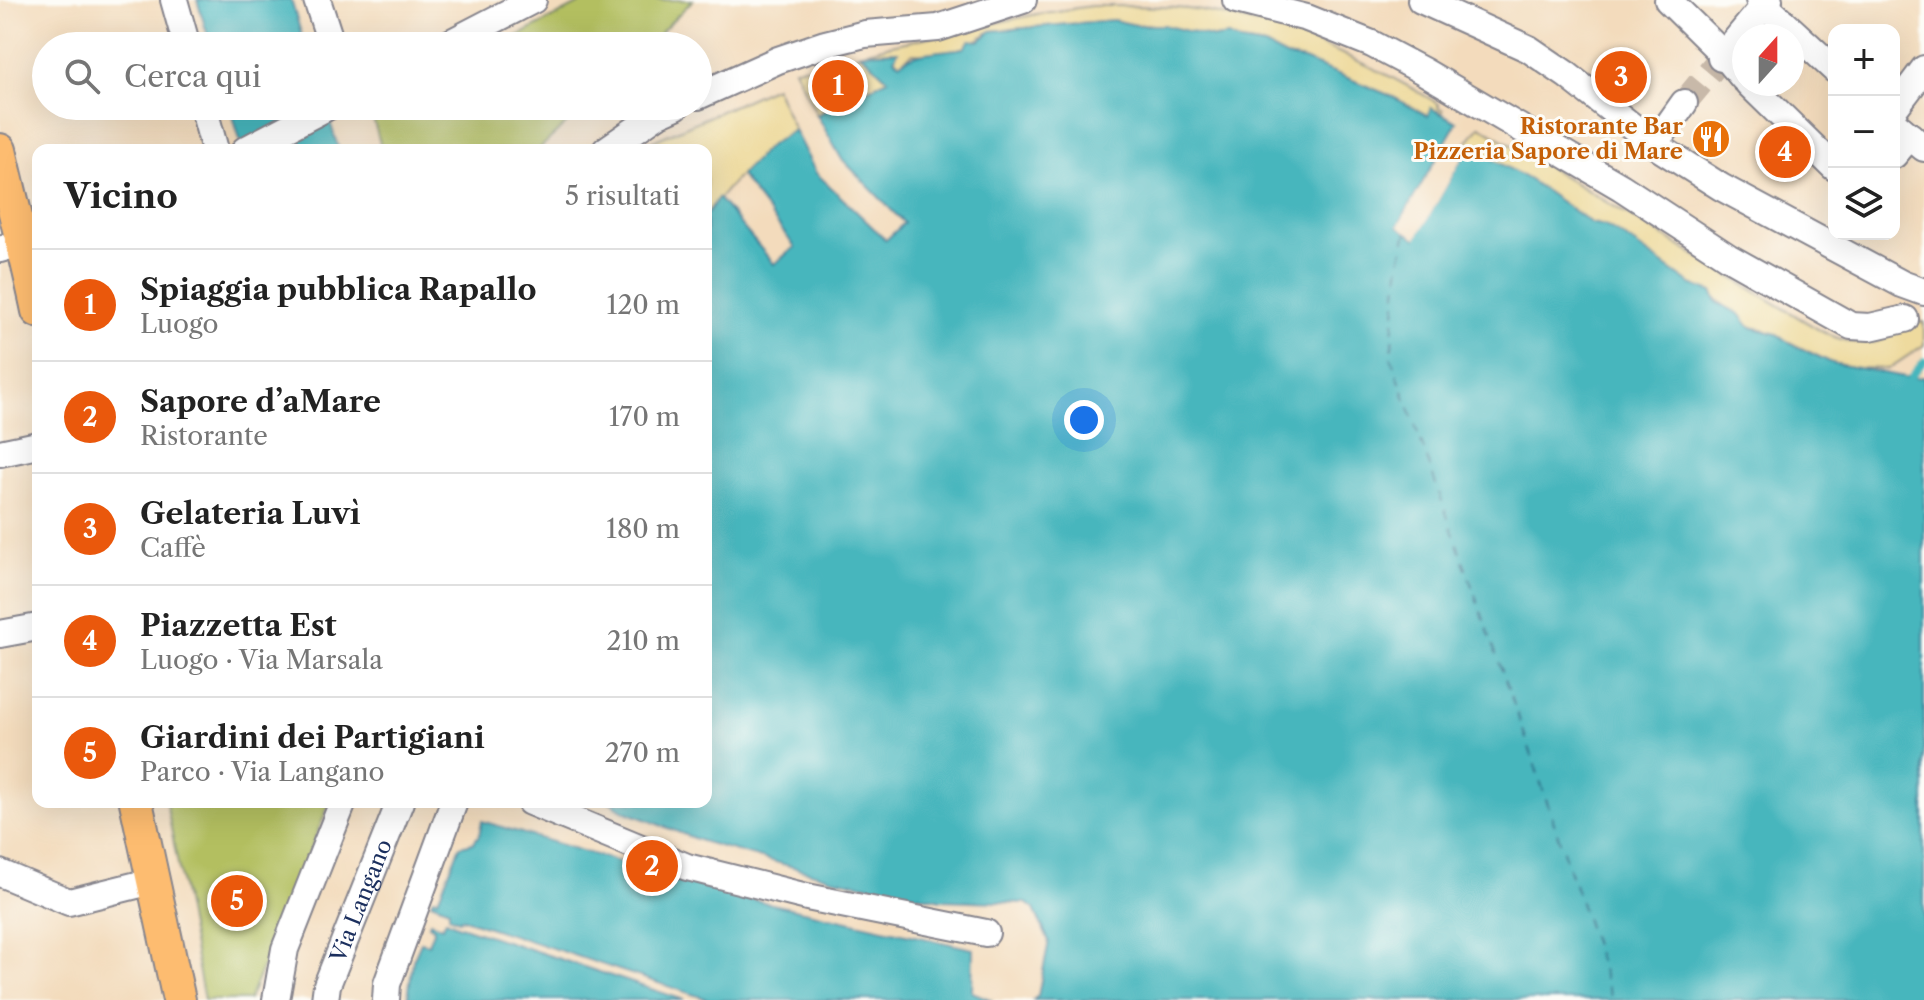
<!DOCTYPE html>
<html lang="it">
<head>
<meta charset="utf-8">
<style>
	:root { --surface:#fff; --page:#f2f2f2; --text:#222; --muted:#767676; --line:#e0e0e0; --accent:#ea580c }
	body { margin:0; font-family:"Libre Caslon Text",serif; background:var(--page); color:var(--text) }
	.controls { position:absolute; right:24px; top:24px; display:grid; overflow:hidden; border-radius:16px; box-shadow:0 8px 32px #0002 }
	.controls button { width:72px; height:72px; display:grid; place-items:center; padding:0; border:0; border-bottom:2px solid var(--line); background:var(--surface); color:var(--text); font:40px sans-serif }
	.compass { position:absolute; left:1732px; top:24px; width:72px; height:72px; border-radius:50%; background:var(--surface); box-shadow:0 8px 32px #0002; rotate:21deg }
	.you { position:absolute; left:1084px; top:420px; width:28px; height:28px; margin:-20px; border:6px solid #fff; border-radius:50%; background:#1a73e8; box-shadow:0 0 0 12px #1a73e833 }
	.badge { display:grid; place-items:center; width:52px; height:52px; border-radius:50%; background:var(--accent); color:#fff; font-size:26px; font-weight:700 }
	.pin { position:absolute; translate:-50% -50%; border:4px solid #fff; box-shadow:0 2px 8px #0006 }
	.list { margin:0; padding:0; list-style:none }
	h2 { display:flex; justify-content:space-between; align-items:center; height:104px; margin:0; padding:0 32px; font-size:34px }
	h2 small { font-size:26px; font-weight:400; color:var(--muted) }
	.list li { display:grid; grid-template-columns:52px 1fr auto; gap:24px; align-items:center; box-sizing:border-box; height:112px; padding:0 32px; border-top:2px solid var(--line) }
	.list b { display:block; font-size:30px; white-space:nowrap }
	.list p { margin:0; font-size:26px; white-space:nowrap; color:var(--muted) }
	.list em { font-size:26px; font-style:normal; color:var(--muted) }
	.icon { flex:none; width:44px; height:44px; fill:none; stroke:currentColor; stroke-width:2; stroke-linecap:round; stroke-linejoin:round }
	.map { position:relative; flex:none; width:1924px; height:1000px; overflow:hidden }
	.search { position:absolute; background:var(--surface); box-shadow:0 8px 32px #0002; left:32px; top:32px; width:680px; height:88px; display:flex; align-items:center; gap:20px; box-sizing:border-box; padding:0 28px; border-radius:44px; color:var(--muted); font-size:30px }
	.panel { position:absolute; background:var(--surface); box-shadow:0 8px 32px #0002; left:32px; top:144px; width:680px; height:664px; border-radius:16px }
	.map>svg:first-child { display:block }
	.green { fill:#b3bf61; stroke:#677760; stroke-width:2 }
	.sand { fill:#eeda9e; stroke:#84847e; stroke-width:2 }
	.water { fill:#46b6bd; stroke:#30728e; stroke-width:2 }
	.pier { fill:#f3dbbc }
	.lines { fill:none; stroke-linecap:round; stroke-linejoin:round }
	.stream { stroke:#46b6bd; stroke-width:7 }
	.ferry { stroke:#2a5e7f; stroke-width:2; stroke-dasharray:10 8; stroke-linecap:butt }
	.minor-tunnel { stroke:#c8b9a9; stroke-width:26; stroke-dasharray:26 13; stroke-linecap:butt }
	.minor-casing { stroke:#87858d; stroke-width:30 }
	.major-casing { stroke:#87858d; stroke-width:36 }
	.minor { stroke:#fff; stroke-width:26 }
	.major { stroke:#fdbc70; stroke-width:32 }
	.labels { text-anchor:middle; stroke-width:6; stroke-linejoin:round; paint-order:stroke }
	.food-label { font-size:22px; font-weight:bold; fill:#c56008; stroke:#fdfcf7; text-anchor:end }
	.street-label { font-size:22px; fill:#1b2f5e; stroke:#fdfcf7 }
</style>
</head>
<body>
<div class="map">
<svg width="1924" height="1000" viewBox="0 0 1924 1000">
	<rect width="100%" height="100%" fill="#fdfcf7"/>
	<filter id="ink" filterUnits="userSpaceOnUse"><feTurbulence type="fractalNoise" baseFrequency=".0125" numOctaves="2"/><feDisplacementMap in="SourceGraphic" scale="16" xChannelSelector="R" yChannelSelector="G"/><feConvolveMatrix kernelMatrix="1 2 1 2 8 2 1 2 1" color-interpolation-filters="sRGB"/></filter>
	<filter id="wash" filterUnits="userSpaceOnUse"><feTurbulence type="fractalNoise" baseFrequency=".006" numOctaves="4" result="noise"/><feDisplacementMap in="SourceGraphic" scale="32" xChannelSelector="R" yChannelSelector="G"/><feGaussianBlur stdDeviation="1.8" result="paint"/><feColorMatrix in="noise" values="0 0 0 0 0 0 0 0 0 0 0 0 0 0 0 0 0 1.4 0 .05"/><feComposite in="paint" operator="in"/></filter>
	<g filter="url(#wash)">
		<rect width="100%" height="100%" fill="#f3dbbc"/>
		<g class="green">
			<polygon points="587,0 693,0 647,46 499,46"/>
			<polygon points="383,106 585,106 538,150 382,150 371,112"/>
			<polygon points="166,802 330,802 249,1000 204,1000"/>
		</g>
		<g class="sand">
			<path d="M1091,6C1132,6 1173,5 1213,13C1294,29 1369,62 1439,104L1438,107L1443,110L1442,114L1438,111L1429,116L1391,96L1304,60L1286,57L1265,46L1241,42L1228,36L1215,38L1148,24L1136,25L1113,20L991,31L964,48L929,54L913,53L900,63L894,59L897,51L861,52L888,79L817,115L794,68L832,64L860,53L891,45L1037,14Z"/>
			<path d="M775,87L794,130C760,152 730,183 706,215V150H633Z"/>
			<path d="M1480,126L1823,332C1842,341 1864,348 1884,339C1901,331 1904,321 1924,322V345L1888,369L1855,368L1832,363L1763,329L1750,327C1737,310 1720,308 1712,292L1691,285L1624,237L1605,226L1591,223L1531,181L1466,144Z"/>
		</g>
		<g class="water">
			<polygon points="197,0 291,0 305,46 211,46"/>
			<path d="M1113,20L1136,25H1164L1215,38L1228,36L1241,42L1265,46L1286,57L1304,60L1391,96L1428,116L1431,108L1457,122L1398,226L1416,238L1469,146L1531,181L1591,223L1605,226L1624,237L1691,284L1712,292L1718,303L1740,314L1750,327L1777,334L1791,344L1832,363L1910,378L1924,377V1000H1033L1038,996L1049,941L1034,909L1026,903L941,900L832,878L701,841L624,811L610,802H706V654L714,647L706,639V215L718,198L774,264L795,247L740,175L770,145L794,130L816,173L886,240L904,223L841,158L817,115L888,79L860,53L898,51L894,59L900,63C918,50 942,52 964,48L970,40L979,41L991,31Z"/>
			<polygon points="230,106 325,106 339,150 243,150"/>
			<polygon points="482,821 719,892 973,949 972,992 992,1000 710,1000 461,918 459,920 449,916 449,909 431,902 433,898 438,899 460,846 473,843 479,835"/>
			<polygon points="446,920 457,925 684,1000 418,1000 408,997 413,960 421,942 428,944 434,928 429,925 430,922 442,927"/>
		</g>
		<polygon class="pier" points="1451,135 1455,137 1404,225 1415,232 1465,144 1469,146 1417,238 1398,226"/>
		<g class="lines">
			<polyline class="stream" points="1910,378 1924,361"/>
			<polyline class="ferry" points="1407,232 1400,261 1391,357 1530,750 1612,1000"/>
		</g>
	</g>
	<g filter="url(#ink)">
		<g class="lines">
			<polyline class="minor-tunnel" points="1684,103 1721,58"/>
			<g class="minor-casing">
				<g id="minor">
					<polyline points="174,0 187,46"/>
					<polyline points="317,0 332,46"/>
					<polyline points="1236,0 1307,18 1372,44 1423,71 1621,187 1728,257 1851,326 1870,327 1905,319"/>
					<polyline points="1421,0 1529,49 1567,75 1661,149 1721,187 1902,284 1924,292"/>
					<polyline points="1668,0 1724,55 1744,79"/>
					<polyline points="1759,0 1834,69"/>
					<polyline points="444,46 533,0"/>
					<polyline points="1721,58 1769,0"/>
					<polyline points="1749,84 1834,167"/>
					<polyline points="698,96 778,60 825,44 865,34 938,28 1023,0"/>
					<polyline points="203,106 215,150"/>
					<polyline points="1894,109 1924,69"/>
					<polyline points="1894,123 1924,148"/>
					<polyline points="1655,144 1684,103"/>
					<polyline points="245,150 329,106"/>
					<polyline points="606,150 658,114 676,106"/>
					<polyline points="1894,155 1910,136"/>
					<polyline points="0,249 38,238"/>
					<polyline points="0,453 38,445"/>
					<polyline points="0,634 38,627"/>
					<polyline points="530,802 687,867 807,897 986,933"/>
					<polyline points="0,873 69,902 153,881"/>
					<polyline points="276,1000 285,949 343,802"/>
					<path id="s1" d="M325,1000L327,985L400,802"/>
					<polyline points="386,1000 387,984 454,802"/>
				</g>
			</g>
			<g class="major-casing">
				<g id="major">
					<path d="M0,150C12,204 27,257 38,311"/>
					<polyline points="136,802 179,1000"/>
				</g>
			</g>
			<use href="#minor" class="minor"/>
			<use href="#major" class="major"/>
		</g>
	</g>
	<defs>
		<g id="restaurant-disc" transform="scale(2)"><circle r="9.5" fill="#e8710a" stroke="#fdfcf7"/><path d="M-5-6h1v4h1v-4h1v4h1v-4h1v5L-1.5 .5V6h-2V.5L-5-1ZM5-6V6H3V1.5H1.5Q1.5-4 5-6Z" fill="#fff"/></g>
	</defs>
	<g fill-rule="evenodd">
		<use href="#restaurant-disc" x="1711" y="139"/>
	</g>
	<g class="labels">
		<g class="food-label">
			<text x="1683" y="134">Ristorante Bar<tspan x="1683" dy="25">Pizzeria Sapore di Mare</tspan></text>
		</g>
		<g class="street-label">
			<text dy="8" stroke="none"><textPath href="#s1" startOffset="106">Via Langano</textPath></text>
		</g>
	</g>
</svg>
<div class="controls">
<button>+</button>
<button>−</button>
<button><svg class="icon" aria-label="layers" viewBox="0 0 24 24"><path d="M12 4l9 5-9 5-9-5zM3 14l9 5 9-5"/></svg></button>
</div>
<svg class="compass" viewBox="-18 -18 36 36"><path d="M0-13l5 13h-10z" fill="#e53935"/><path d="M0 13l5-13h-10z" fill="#767676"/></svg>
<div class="you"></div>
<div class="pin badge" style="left:838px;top:86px">1</div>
<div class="pin badge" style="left:652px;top:866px">2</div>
<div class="pin badge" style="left:1621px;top:77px">3</div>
<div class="pin badge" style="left:1785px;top:152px">4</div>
<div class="pin badge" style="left:237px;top:901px">5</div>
<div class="search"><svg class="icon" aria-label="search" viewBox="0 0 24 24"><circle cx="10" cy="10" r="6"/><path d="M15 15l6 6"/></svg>Cerca qui</div>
<section class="panel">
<h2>Vicino<small>5 risultati</small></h2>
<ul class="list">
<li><span class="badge">1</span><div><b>Spiaggia pubblica Rapallo</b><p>Luogo</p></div><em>120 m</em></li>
<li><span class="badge">2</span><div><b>Sapore d’aMare</b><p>Ristorante</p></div><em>170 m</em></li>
<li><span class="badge">3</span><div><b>Gelateria Luvì</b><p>Caffè</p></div><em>180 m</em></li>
<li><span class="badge">4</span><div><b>Piazzetta Est</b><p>Luogo · Via Marsala</p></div><em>210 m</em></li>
<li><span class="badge">5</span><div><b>Giardini dei Partigiani</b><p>Parco · Via Langano</p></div><em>270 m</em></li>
</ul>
</section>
</div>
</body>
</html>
